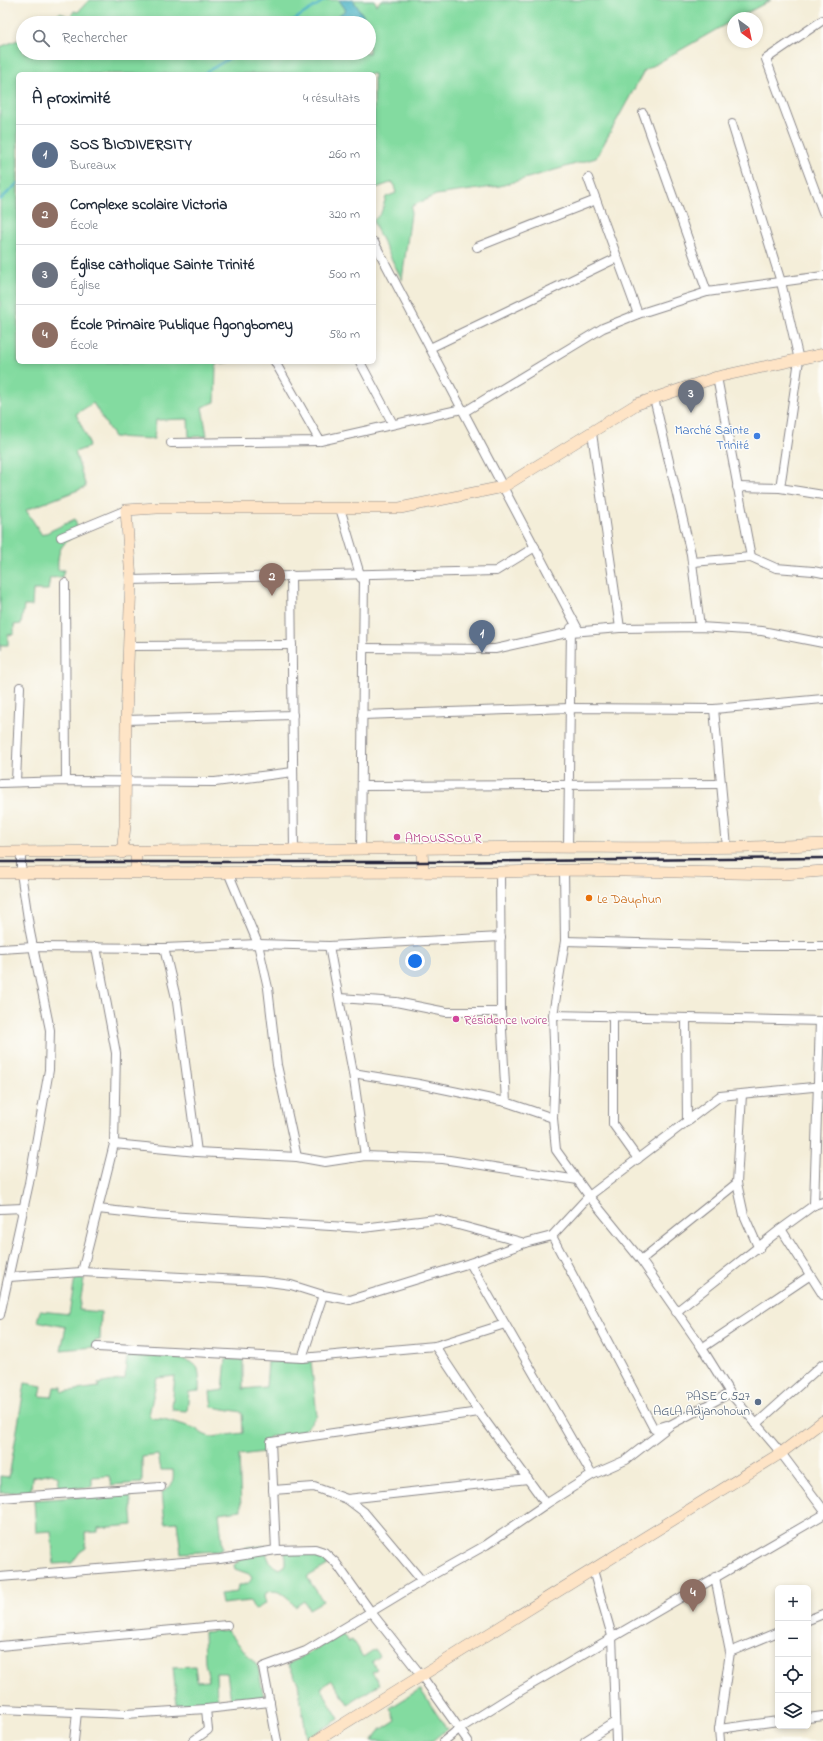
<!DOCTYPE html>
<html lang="fr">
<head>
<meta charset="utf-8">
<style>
	:root { --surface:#fff; --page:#f2f2f3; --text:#1f2937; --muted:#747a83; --line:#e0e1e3; --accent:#c8321e }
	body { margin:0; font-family:"Indie Flower",sans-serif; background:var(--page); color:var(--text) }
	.controls { position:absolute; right:12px; bottom:12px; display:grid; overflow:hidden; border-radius:6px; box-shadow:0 2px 6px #0003 }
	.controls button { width:36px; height:36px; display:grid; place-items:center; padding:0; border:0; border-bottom:1px solid var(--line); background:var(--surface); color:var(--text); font:20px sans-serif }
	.compass { position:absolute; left:727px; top:12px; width:36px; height:36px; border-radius:50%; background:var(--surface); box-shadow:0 2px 6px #0003; rotate:147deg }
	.you { position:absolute; left:415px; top:961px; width:14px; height:14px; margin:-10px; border:3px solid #fff; border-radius:50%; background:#1a73e8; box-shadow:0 0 0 6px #1a73e833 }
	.badge { display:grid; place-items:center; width:26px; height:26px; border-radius:50%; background:var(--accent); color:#fff; font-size:13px; font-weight:700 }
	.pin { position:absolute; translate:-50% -33px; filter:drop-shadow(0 1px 2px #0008) }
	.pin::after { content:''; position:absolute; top:21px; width:14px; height:12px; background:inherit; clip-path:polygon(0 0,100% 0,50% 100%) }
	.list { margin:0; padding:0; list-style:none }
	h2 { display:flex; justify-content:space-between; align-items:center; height:52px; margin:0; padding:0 16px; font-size:17px }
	h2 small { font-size:13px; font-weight:400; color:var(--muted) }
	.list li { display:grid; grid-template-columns:26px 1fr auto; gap:12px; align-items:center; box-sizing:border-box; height:60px; padding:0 16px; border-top:1px solid var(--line) }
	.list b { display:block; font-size:15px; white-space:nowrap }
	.list p { margin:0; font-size:13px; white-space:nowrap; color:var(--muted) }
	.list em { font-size:13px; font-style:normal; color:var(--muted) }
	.icon { flex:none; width:22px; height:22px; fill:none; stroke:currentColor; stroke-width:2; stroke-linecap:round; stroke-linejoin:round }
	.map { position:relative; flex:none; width:823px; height:1741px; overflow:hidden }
	.search { position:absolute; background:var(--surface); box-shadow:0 2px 6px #0003; left:16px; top:16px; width:360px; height:44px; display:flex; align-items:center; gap:10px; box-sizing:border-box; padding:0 14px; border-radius:22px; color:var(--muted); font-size:15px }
	.panel { position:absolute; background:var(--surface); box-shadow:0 2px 6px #0003; left:16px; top:72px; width:360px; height:292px; border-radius:6px }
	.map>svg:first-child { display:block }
	.green { fill:#83dba0; stroke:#527e6e }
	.water { fill:#48b2c5; stroke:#356a80 }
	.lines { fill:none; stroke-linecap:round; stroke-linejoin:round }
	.stream { stroke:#48b2c5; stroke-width:2.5 }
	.street-casing { stroke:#8b888a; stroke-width:10 }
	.secondary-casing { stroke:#8b888a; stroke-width:12 }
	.street { stroke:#fff; stroke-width:8 }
	.secondary { stroke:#fee4c6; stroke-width:11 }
	.rail { stroke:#22223b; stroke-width:2.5 }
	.shop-dot { fill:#3f7fe0; stroke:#fdfcf7; stroke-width:1.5 }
	.hotel-dot { fill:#d1479c; stroke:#fdfcf7; stroke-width:1.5 }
	.food-dot { fill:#e8710a; stroke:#fdfcf7; stroke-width:1.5 }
	.service-dot { fill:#5c6f8a; stroke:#fdfcf7; stroke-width:1.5 }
	.labels { text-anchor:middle; stroke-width:3; stroke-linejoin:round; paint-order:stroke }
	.shop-label { font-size:13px; fill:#366cbe; stroke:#fdfcf7; text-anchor:end }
	.hotel-label { font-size:13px; fill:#b23c85; stroke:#fdfcf7; text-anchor:start }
	.food-label { font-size:13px; fill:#c56008; stroke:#fdfcf7; text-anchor:start }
	.service-label { font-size:13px; fill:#4e5e75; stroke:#fdfcf7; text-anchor:end }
</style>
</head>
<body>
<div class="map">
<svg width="823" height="1741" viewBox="0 0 823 1741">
	<rect width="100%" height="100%" fill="#fdfcf7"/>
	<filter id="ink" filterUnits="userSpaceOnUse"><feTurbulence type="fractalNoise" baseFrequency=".025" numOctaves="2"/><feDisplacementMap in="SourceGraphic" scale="8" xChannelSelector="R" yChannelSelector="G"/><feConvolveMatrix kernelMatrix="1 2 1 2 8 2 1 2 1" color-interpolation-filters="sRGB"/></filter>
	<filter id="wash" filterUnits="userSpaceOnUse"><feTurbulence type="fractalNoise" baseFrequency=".012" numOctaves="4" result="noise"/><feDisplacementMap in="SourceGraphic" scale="16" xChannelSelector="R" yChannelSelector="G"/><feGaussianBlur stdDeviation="0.9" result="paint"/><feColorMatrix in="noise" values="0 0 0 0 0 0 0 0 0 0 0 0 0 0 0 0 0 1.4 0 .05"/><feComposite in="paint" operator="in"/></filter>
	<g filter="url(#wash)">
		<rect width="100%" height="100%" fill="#f4eed9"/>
		<g class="green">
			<polygon points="89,0 339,0 346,10 336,17 340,23 56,23 52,20 60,12 70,18 74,11 78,12"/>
			<path d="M353,0H374L377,5L381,0H454L455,2L457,0H771L737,18H733V20L644,71L596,158L500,186L436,195L412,206L402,280L374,224V220L381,213L386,197L396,193L393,182L376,188L374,191V74H18V362H230L216,364L215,402L202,407L207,436L189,437L188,419L156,420L154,439L114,437L93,403L76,414L88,440L89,447L75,452L86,487L26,510L42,535L75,519L79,533C61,543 57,550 58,570H64L62,577L50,578L48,590H33L32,606H24L21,624L14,625V634L8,635V645H1L0,651V47L23,38V53H369V23H362L366,20Z"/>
			<polygon points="75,1278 84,1279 79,1310 101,1312 100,1340 95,1341 94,1347 61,1350 66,1327 37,1321 40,1311 69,1314"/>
			<path d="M127,1356C141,1357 192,1353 198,1369C200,1375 199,1385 199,1391L189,1392L187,1411L173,1410L172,1406L175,1376L157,1378L149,1415L152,1418L164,1419L198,1429C200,1434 207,1436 212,1437L243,1433L242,1412L212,1407L210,1392L223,1390L226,1359L243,1360V1389L266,1387L268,1362L311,1361L317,1416C312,1420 308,1427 302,1432C293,1439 280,1434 269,1437L265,1444L264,1452L239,1455L241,1510L219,1513L223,1549L220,1551L181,1553L177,1522L165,1523L162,1492C173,1487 174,1481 173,1470H161L158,1455L142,1457V1483L111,1485L109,1476L92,1477V1487L60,1489L58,1477L52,1473L32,1477L31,1491L0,1493V1476L9,1477L25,1383L42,1386L40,1396L52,1397L54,1387H62V1392L99,1387L98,1384L125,1379Z"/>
			<polygon points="130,1493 133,1525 98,1528 98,1532 85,1533 86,1548 80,1552 72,1563 54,1564 51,1531 36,1532 34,1500"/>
			<path d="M265,1546C267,1556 268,1564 279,1569L285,1565V1552L287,1550L323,1558L328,1565L307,1577L323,1601L309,1609L304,1601L295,1607C289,1597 278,1587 266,1593L264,1597L266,1603L255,1610L250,1601L222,1604L220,1594L237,1592L238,1585C244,1585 249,1585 252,1578L249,1574L235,1569L234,1565C242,1557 245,1560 246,1547Z"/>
			<polygon points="227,1630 258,1667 264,1698 231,1700 227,1673 216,1673 217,1701 177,1705 173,1667 195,1666 197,1681 209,1680 205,1663 204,1632"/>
			<polygon points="343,1634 348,1642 352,1640 363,1657 375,1649 380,1656 372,1662 377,1669 372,1672 380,1684 348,1704 332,1680 321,1688 339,1719 307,1739 298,1683 288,1664"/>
			<polygon points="420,1689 447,1729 432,1741 371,1741 379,1731 396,1720 390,1708"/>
		</g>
		<polygon class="water" points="339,0 353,0 366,20 362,23 340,23 336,17 346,10"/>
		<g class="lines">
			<g class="stream">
				<polyline points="289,23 325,0"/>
				<polyline points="203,74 238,53"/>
				<polyline points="0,200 18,183"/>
			</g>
		</g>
	</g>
	<g filter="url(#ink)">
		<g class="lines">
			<g class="street-casing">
				<g id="street">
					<polyline points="823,20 766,59 823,212"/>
					<polyline points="643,113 707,292"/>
					<polyline points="732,124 781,282 799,360 780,488"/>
					<polyline points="588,178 638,314"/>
					<polyline points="374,242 579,631"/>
					<polyline points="477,247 596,200"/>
					<polyline points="430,348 617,258"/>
					<polyline points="275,362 320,441"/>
					<polyline points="360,362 393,424"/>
					<polyline points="717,377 751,557"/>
					<polyline points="654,398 691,554 700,627"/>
					<polyline points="464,412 603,328 638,314 707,292 823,276"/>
					<polyline points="592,433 620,628"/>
					<polyline points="171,443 320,441 462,409"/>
					<polyline points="737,487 780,488 823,495"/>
					<polyline points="340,508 361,578"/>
					<polyline points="61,537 126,510"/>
					<polyline points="693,562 751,557 776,568 813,571 823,573"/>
					<polyline points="291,575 294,851"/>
					<polyline points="131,580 496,571 535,547"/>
					<polyline points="65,583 66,781"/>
					<polyline points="130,646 292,645"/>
					<polyline points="363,648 495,649 571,632 620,628 700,627 762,631 823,643"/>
					<polyline points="714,709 727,847"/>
					<polyline points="362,715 570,708 714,709 823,699"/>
					<polyline points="126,720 293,715"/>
					<polyline points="16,782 20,687"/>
					<polyline points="0,783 66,781 215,782 293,772"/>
					<polyline points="362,786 721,784"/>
					<polyline points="568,847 571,628"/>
					<polyline points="361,849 364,575"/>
					<polyline points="564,870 565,941 553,1015 555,1069 553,1118 556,1150 589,1196 641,1260 702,1348 730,1393 781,1453 823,1509"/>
					<polyline points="228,872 258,944 268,988 277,1065 297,1157"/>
					<polyline points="500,872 501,1012 506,1102"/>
					<polyline points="565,941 745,946 823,946"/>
					<polyline points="329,946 353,1073 365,1156"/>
					<polyline points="164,948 177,1002 197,1152"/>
					<polyline points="0,949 34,947 164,948 258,944 329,946 501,937"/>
					<polyline points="340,998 396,1002 446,1012 501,1012"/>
					<polyline points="553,1015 823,1021"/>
					<polyline points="613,1016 613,1124 638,1159"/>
					<polyline points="686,1018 687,1122"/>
					<polyline points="353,1073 419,1084 506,1102 553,1118"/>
					<polyline points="742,1094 737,1183 744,1215 759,1249"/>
					<polyline points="114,1144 197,1152 297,1157 325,1162 365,1156 443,1159 578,1180"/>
					<polyline points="814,1205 820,1021"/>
					<polyline points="0,1209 23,1208"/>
					<polyline points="98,1209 152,1215 363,1228 436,1219 525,1243"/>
					<polyline points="781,1229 823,1295"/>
					<polyline points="552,1236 654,1429 667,1425"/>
					<polyline points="641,1260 737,1183"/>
					<polyline points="470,1263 592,1475"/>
					<polyline points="82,1272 114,1144 116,1053 96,947"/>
					<polyline points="9,1277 82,1272 261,1281 291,1285 323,1295 350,1300 470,1263 525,1243 552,1236 589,1196 720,1096 823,1086"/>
					<polyline points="676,1312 781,1229 814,1205 823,1202"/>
					<polyline points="0,1315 29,1183 49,1070 50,1030 30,932 21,873 21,852"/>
					<polyline points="435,1346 479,1412 546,1504"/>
					<polyline points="97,1347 302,1358 435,1346 505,1324"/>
					<polyline points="702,1348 809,1276"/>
					<polyline points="302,1358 323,1295"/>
					<polyline points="756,1424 823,1364"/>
					<polyline points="273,1490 314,1487 347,1499 364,1512 422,1581"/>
					<polyline points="0,1498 161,1487"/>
					<polyline points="347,1499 528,1479"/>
					<polyline points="276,1550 271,1442 479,1412"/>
					<polyline points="593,1570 612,1636 616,1741"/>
					<polyline points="0,1577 220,1559 276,1550 315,1549 324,1552 336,1563 371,1612 421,1675 468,1741"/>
					<polyline points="715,1577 730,1652 719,1729 720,1741"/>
					<polyline points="808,1620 823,1614"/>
					<polyline points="0,1646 227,1625"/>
					<polyline points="730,1652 778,1632"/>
					<polyline points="0,1709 125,1714 206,1709 270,1702"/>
					<polyline points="808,1718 823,1716"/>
					<polyline points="719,1729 778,1721"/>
					<polyline points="74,1741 77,1712"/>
					<polyline points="193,1741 208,1730 206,1709"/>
					<polyline points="277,1741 263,1667 306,1651 422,1581 486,1545 546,1504 592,1475 626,1460 672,1424 730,1393"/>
					<polyline points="444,1741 459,1729 510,1697 823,1515"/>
					<polyline points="585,1741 615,1722"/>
				</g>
			</g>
			<g class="secondary-casing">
				<g id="secondary">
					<polyline points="422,849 423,872"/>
					<path d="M0,852C176,852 353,849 529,847C627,847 725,850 823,844"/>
					<polyline points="122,853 125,826 126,720 131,580 126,510 157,508 400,508 503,487 637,404 717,377 823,354"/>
					<polyline points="136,872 136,852"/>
					<polyline points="0,873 500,872 572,870 784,874 823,871"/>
					<polyline points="316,1741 781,1453 823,1421"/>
				</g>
			</g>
			<use href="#street" class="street"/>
			<use href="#secondary" class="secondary"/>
			<polyline class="rail" points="0,862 423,862 823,858"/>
		</g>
	</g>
	<circle class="shop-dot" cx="757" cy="436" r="4"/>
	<g class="hotel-dot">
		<circle cx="397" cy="837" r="4"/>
		<circle cx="456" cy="1019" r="4"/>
	</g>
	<circle class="food-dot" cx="589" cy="898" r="4"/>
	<circle class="service-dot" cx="758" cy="1402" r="4"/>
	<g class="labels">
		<g class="shop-label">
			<text x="749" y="434">Marché Sainte<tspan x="749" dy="15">Trinité</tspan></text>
		</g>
		<g class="hotel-label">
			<text x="405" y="842">AMOUSSOU R</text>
			<text x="464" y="1024">Résidence Ivoire</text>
		</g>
		<g class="food-label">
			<text x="597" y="903">Le Dauphun</text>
		</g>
		<g class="service-label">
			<text x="750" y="1400">PASE C 527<tspan x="750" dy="15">AGLA Adjanohoun</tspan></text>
		</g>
	</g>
</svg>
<div class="controls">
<button>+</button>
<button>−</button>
<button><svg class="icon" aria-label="locate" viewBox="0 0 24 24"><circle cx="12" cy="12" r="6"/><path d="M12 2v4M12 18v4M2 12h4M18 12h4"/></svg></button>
<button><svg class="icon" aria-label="layers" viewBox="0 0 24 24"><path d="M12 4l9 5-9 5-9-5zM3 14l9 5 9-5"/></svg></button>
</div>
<svg class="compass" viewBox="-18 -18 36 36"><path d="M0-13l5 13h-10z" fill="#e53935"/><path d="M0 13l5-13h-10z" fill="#747a83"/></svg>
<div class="you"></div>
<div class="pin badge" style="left:482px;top:653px;background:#5c6f8a">1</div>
<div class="pin badge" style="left:272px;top:596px;background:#8d6e63">2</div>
<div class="pin badge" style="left:691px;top:413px;background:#6b7280">3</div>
<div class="pin badge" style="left:693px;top:1612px;background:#8d6e63">4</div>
<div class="search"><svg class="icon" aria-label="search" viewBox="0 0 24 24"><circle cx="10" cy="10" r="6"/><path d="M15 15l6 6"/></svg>Rechercher</div>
<section class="panel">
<h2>À proximité<small>4 résultats</small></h2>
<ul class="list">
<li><span class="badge" style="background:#5c6f8a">1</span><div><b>SOS BIODIVERSITY</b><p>Bureaux</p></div><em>260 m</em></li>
<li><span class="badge" style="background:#8d6e63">2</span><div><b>Complexe scolaire Victoria</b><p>École</p></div><em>320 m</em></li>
<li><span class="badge" style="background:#6b7280">3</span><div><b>Église catholique Sainte Trinité</b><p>Église</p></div><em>500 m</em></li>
<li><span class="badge" style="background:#8d6e63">4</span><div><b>École Primaire Publique Agongbomey</b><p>École</p></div><em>580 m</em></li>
</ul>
</section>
</div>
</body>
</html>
